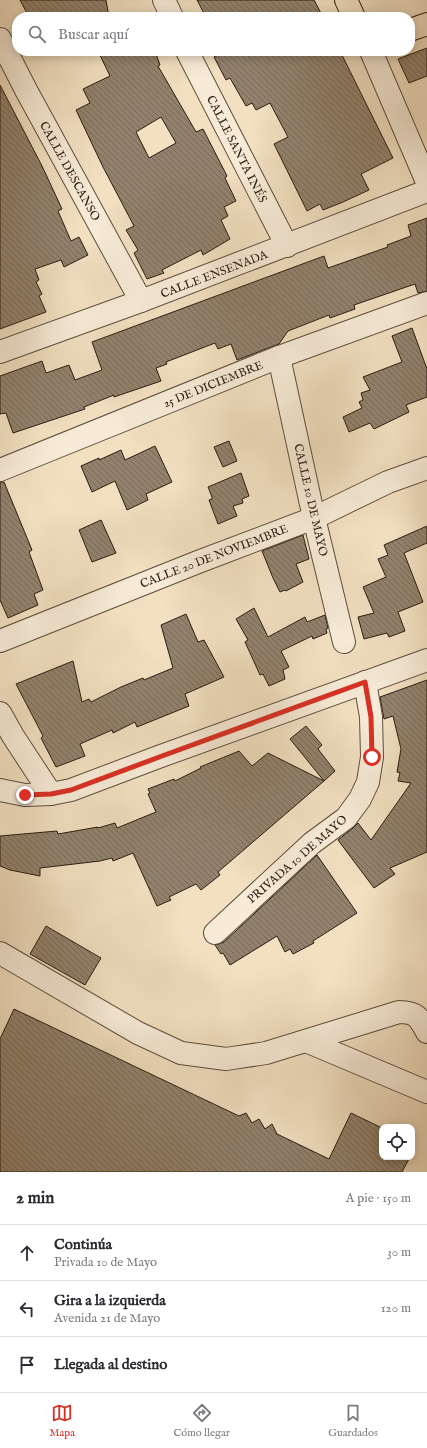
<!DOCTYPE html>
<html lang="es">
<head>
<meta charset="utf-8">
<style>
	:root { --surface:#fff; --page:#f2f2f3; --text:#2b2b33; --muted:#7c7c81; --line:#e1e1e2; --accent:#d93025 }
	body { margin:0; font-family:"IM FELL English",serif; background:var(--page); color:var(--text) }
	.controls { position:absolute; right:12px; bottom:12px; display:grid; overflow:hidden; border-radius:8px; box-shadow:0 2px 10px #0003 }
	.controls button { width:36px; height:36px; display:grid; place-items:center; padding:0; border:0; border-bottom:1px solid var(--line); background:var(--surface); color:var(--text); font:20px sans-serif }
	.stop { position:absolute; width:12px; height:12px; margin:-9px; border:3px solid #d93025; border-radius:50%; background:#fff }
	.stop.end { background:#d93025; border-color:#fff; box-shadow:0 1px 4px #0008 }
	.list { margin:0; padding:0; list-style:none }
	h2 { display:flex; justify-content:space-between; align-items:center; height:52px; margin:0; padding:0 16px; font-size:17px }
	h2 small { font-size:13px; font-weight:400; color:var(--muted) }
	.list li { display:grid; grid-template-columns:26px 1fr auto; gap:12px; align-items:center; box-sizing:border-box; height:56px; padding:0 16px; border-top:1px solid var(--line) }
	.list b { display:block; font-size:15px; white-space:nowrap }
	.list p { margin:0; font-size:13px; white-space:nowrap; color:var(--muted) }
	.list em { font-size:13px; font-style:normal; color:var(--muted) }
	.icon { flex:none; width:22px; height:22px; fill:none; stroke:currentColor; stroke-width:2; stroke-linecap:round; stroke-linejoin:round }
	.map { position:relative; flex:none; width:427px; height:1172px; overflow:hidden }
	.search { position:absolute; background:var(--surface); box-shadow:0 2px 10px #0003; left:12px; right:12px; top:12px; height:44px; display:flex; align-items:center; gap:10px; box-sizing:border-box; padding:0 14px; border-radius:16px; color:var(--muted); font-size:15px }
	.sheet { height:220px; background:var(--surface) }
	nav { display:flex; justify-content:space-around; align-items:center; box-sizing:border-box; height:56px; border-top:1px solid var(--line); background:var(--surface); font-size:11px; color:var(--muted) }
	nav a { display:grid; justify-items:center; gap:2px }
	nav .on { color:var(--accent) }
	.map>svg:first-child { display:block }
	.building { fill:url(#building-back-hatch); stroke:#2a1c12; fill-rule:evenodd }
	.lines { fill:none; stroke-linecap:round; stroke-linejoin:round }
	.minor-casing { stroke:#5c4d3e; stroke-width:24 }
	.major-casing { stroke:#2a1c12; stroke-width:24 }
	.minor { stroke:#f7ebd7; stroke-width:22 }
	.major { stroke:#f2e0c1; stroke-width:22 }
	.route { stroke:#d93025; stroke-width:5 }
	.labels { text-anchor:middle; stroke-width:3; stroke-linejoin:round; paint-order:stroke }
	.street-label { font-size:12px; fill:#2a1c12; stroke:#f7ebd7 }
</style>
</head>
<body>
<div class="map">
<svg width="427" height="1172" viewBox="0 0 427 1172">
	<defs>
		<pattern id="building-back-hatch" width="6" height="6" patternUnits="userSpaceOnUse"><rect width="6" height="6" fill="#92826d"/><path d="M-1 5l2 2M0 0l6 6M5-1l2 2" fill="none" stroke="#776a58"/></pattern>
	</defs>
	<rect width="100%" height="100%" fill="#f2e0c1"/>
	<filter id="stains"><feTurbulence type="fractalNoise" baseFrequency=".005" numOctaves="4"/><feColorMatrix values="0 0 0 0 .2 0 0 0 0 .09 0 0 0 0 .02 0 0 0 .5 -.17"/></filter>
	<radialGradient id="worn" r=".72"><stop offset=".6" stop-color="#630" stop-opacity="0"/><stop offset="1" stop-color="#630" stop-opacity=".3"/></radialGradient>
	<g class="building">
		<polygon points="20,0 106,0 109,17 29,17"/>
		<polygon points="197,0 314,0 323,17 206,17"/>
		<polygon points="427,48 427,76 409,83 398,59"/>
		<path d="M98,51H155L160,65L158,66L196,132L203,129L227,176L225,178L236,201L224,207L228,216L221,220L230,239L203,255L201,250L162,270L164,273L147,279L134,253L138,250L126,230L134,226L103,167L76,110L90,103L83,89L110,76ZM161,117L176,143L149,158L136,132Z"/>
		<polygon points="227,51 340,51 393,158 361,174 369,190 343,202 323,210 320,204 307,211 274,144 288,137 270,103 256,110 252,103 246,106 230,78 226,80 214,57"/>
		<polygon points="0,85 42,166 62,209 58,211 71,241 79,237 88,255 64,267 61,260 35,269 39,280 36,282 42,294 39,296 46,312 0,329"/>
		<polygon points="427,218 427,291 418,293 415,284 354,305 355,309 330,318 329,315 288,331 279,344 237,360 231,344 218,349 215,343 166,362 167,364 156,368 161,381 114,397 114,395 84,407 85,409 13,433 6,413 0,414 0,376 42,361 46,373 69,365 75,380 102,370 92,342 324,256 328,268 388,247 387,245 411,236 408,225"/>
		<polygon points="412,328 427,369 427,397 406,405 409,412 374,429 370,423 349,432 343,417 362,408 359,402 363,400 361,393 370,390 363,377 402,362 392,336"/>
		<polygon points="229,441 237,461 223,467 214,447"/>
		<polygon points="155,446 172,482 146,494 148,500 127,510 115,481 92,492 81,466 99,458 99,460 121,450 125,460"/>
		<polygon points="241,473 249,496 242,499 243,503 233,506 237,516 218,524 209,500 212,499 212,497 208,487"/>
		<polygon points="0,482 4,482 32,550 29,552 43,590 34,594 38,605 8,618 0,600"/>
		<polygon points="101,520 116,553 92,562 79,530"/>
		<polygon points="427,526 427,543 404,553 423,602 398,612 405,631 389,637 387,633 364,639 358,617 374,613 363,587 386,577 378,559 388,555 384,545"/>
		<polygon points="303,535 309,559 296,564 303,582 286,591 285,590 280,592 273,578 262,551"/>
		<polygon points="254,608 268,637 305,617 307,622 325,615 328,628 326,629 327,633 313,639 312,636 281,651 289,667 283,670 285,679 269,686 263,674 260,675 245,642 248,640 236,619"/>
		<polygon points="186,614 198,642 204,640 224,677 185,694 189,706 137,727 135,722 113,733 112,730 80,744 85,756 56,767 41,738 43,736 16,684 73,661 82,702 89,699 91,702 121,687 143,678 144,680 173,668 161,625"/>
		<polygon points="427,680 427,852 390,868 395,874 374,888 338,840 353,828 358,823 371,840 411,783 398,781 400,773 397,772 401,749 393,716 384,719 380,697"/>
		<polygon points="306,726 322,745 318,749 335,771 324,781 290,739"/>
		<polygon points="239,751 252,766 268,753 324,781 218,872 220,875 201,890 196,884 169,897 171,900 157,906 133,853 113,861 112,858 100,861 40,868 40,876 10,870 0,866 0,836 57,831 58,834 98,827 98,828 115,823 117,828 156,812 148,794 150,793 148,789 174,779 175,781 201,768 200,767"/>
		<polygon points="317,855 357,913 313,941 314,943 293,954 290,949 285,952 277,936 230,965 223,953 221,954 215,945 224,942"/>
		<polygon points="46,926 101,958 85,985 30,954"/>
		<polygon points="14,1009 239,1116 246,1113 252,1123 259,1119 265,1129 272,1124 277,1134 329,1159 351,1113 382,1128 382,1157 410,1157 402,1172 0,1172 0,1039"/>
	</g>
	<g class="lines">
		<g class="minor-casing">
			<g id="minor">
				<polyline points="164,0 172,17"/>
				<polyline points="0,39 26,90 141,301"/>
				<polyline points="187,51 287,246"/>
				<polyline points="371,51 427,182"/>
				<polyline points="0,352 141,301 427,191"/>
				<polyline points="279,357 314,518 344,642"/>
				<polyline points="0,470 279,357 427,303"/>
				<polyline points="0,641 198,562 314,518 388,482 427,468"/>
				<polyline points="0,713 13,736 51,794"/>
				<polyline points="0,790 25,795 51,794 71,790 161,756 427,660"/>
				<polyline points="215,933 312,843 346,818 360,799 368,782 372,757 371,717 365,682"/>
				<path d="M0,953L138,1033L181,1053L226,1059L266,1053L399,1012C416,1012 419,1017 427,1032"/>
				<polyline points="306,1041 427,1092"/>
			</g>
		</g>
		<g class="major-casing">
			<g id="major">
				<polyline points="346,0 354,17"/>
				<polyline points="410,30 427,24"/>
			</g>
		</g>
		<use href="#minor" class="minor"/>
		<use href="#major" class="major"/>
	</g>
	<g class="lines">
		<polyline class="route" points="25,795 51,794 71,790 162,756 365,682 371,717 372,757"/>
	</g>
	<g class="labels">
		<g class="street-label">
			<text transform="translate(237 149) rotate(63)" y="4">CALLE SANTA INÉS</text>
			<text transform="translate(70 171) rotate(61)" y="4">CALLE DESCANSO</text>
			<text transform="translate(214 274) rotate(-21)" y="4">CALLE ENSENADA</text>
			<text transform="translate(213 384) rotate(-22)" y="4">25 DE DICIEMBRE</text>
			<text transform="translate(311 500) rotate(77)" y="4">CALLE 10 DE MAYO</text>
			<text transform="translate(214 556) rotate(-21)" y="4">CALLE 20 DE NOVIEMBRE</text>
			<text transform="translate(297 859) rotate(-41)" y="4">PRIVADA 10 DE MAYO</text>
		</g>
	</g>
	<rect width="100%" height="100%" filter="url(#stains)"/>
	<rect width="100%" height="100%" fill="url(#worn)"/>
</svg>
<div class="controls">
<button><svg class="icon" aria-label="locate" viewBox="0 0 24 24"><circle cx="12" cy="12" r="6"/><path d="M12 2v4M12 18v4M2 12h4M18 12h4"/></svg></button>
</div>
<div class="stop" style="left:372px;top:757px"></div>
<div class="stop end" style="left:25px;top:795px"></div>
<div class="search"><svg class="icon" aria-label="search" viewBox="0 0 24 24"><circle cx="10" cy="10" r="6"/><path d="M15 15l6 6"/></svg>Buscar aquí</div>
</div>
<section class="sheet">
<h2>2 min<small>A pie · 150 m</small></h2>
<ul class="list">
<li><svg class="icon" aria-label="ahead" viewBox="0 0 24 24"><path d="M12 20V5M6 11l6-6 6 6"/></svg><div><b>Continúa</b><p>Privada 10 de Mayo</p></div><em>30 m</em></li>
<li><svg class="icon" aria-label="left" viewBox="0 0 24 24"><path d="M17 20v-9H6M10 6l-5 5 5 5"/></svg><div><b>Gira a la izquierda</b><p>Avenida 21 de Mayo</p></div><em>120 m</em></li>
<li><svg class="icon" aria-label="arrive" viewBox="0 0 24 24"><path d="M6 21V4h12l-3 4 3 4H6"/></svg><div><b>Llegada al destino</b></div></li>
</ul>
</section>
<nav>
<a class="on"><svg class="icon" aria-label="map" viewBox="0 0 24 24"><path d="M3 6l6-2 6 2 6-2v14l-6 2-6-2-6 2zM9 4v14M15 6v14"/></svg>Mapa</a>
<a><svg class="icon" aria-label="directions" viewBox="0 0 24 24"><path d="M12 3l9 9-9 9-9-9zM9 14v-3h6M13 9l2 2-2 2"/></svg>Cómo llegar</a>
<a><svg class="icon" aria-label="saved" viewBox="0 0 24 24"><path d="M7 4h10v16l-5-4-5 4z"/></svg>Guardados</a>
</nav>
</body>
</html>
